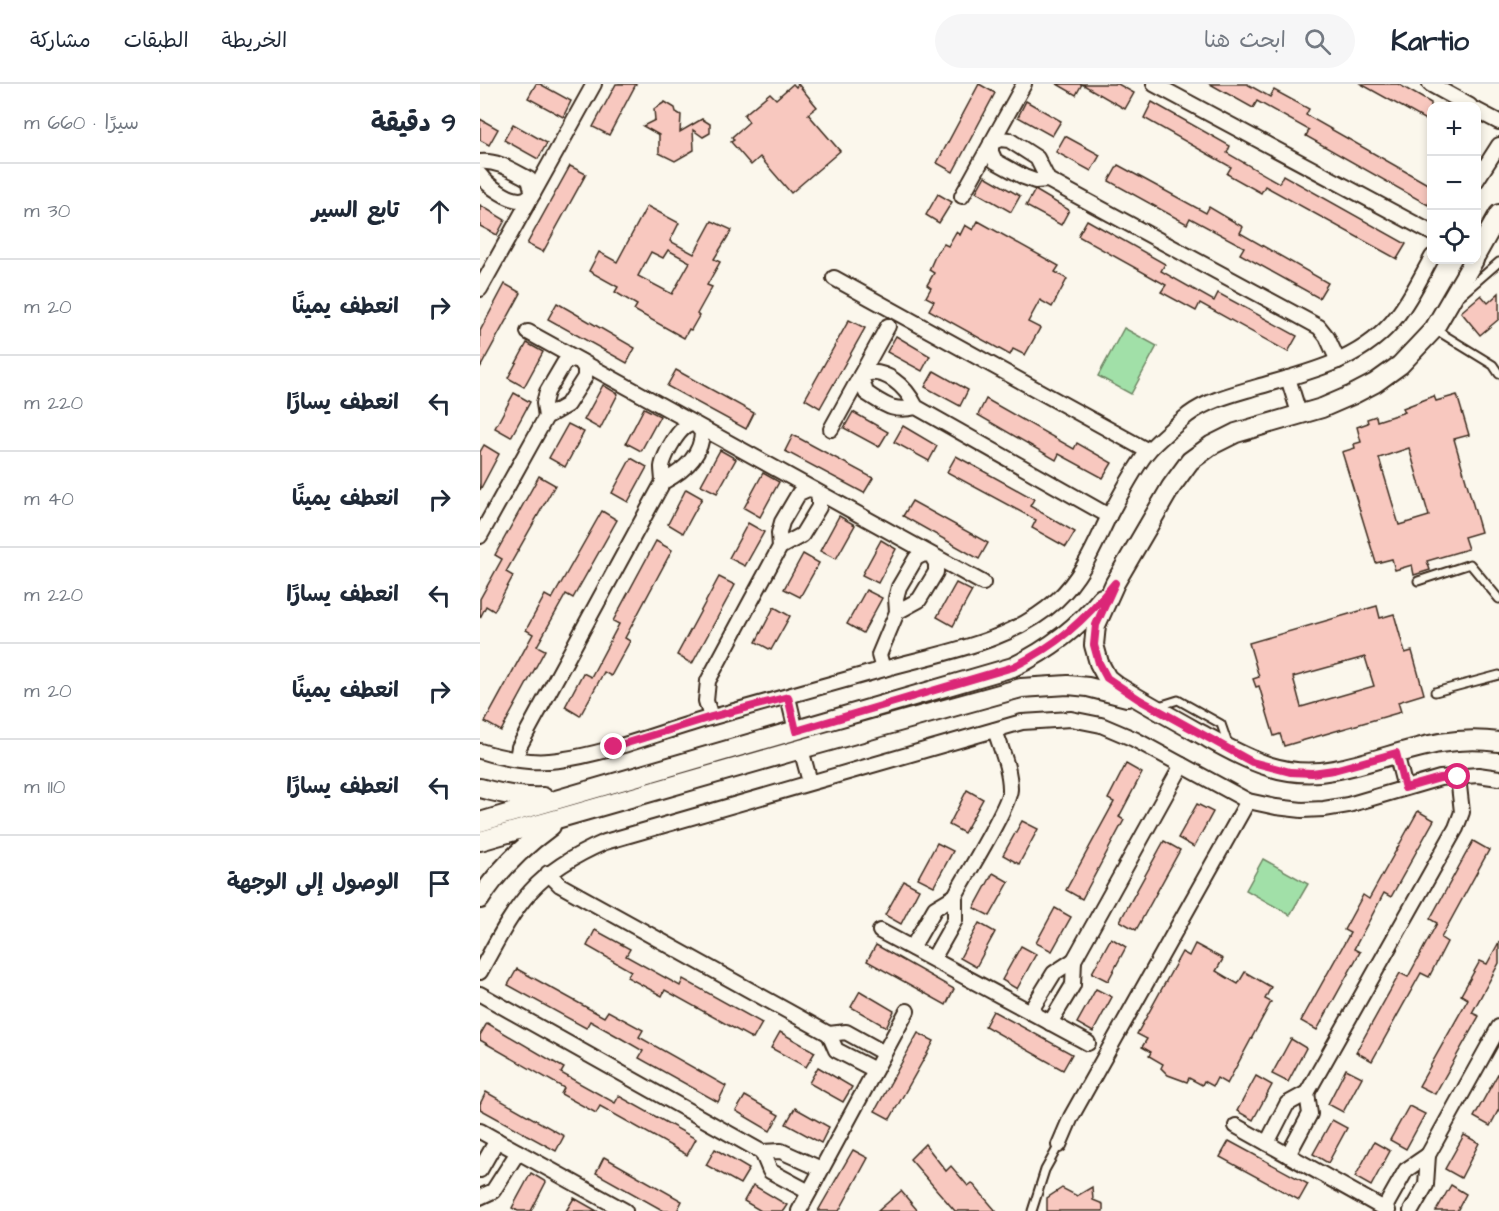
<!DOCTYPE html>
<html lang="ar">
<head>
<meta charset="utf-8">
<style>
	:root { --surface:#fff; --page:#f6f6f7; --text:#1f2937; --muted:#747a83; --line:#e0e1e3 }
	body { margin:0; font-family:"Architects Daughter","Playpen Sans Arabic",sans-serif; background:var(--page); color:var(--text); direction:rtl }
	.controls { position:absolute; right:18px; top:18px; display:grid; overflow:hidden; border-radius:12px; box-shadow:0 3px 9px #0003 }
	.controls button { width:54px; height:54px; display:grid; place-items:center; padding:0; border:0; border-bottom:2px solid var(--line); background:var(--surface); color:var(--text); font:30px sans-serif }
	.stop { position:absolute; width:18px; height:18px; margin:-14px; border:4px solid #db2777; border-radius:50%; background:#fff }
	.stop.end { background:#db2777; border-color:#fff; box-shadow:0 2px 6px #0008 }
	.list { margin:0; padding:0; list-style:none }
	h2 { display:flex; justify-content:space-between; align-items:center; height:78px; margin:0; padding:0 24px; font-size:26px }
	h2 small { font-size:20px; font-weight:400; color:var(--muted) }
	.list li { display:grid; grid-template-columns:39px 1fr auto; gap:18px; align-items:center; box-sizing:border-box; height:96px; padding:0 24px; border-top:2px solid var(--line) }
	.list b { display:block; font-size:22px; white-space:nowrap }
	.list em { font-size:20px; font-style:normal; color:var(--muted) }
	.icon { flex:none; width:33px; height:33px; fill:none; stroke:currentColor; stroke-width:2; stroke-linecap:round; stroke-linejoin:round }
	.map { position:relative; flex:none; width:1019px; height:1127px; overflow:hidden; direction:ltr }
	header { display:flex; align-items:center; gap:36px; box-sizing:border-box; height:84px; padding:0 30px; background:var(--surface); border-bottom:2px solid var(--line) }
	header strong { font-size:28px }
	nav { display:flex; gap:33px; margin-inline-start:auto; font-size:21px }
	.search { width:420px; height:54px; background:var(--page); display:flex; align-items:center; gap:15px; box-sizing:border-box; padding:0 21px; border-radius:33px; color:var(--muted); font-size:22px }
	main { display:flex }
	aside { flex:1; background:var(--surface) }
	.map>svg:first-child { display:block }
	.green { fill:#a1e0a8; stroke:#6e8563; stroke-width:1.5 }
	.building { fill:#f8c8bf; stroke:#3b2a1e; stroke-width:1.5; fill-rule:evenodd }
	.lines { fill:none; stroke-linecap:round; stroke-linejoin:round }
	.lane-casing { stroke:#3b2a1e; stroke-width:11 }
	.street-casing { stroke:#3b2a1e; stroke-width:18 }
	.secondary-casing { stroke:#3b2a1e; stroke-width:22 }
	.lane { stroke:#fbf7ec; stroke-width:7 }
	.street { stroke:#fbf7ec; stroke-width:14 }
	.secondary { stroke:#fbf7ec; stroke-width:18 }
	.route { stroke:#db2777; stroke-width:8 }
</style>
</head>
<body>
<header>
<strong>Kartio</strong>
<div class="search"><svg class="icon" aria-label="search" viewBox="0 0 24 24"><circle cx="10" cy="10" r="6"/><path d="M15 15l6 6"/></svg>ابحث هنا</div>
<nav><a>الخريطة</a><a>الطبقات</a><a>مشاركة</a></nav>
</header>
<main>
<div class="map">
<svg width="1019" height="1127" viewBox="0 0 1019 1127">
	<rect width="100%" height="100%" fill="#fbf7ec"/>
	<filter id="ink" filterUnits="userSpaceOnUse"><feTurbulence type="fractalNoise" baseFrequency=".0167" numOctaves="2"/><feDisplacementMap in="SourceGraphic" scale="12" xChannelSelector="R" yChannelSelector="G"/><feConvolveMatrix kernelMatrix="1 2 1 2 8 2 1 2 1" color-interpolation-filters="sRGB"/></filter>
	<g filter="url(#ink)">
		<g class="green">
			<polygon points="644,244 677,262 651,310 618,292"/>
			<polygon points="783,775 828,800 810,831 766,806"/>
		</g>
		<g class="building">
			<polygon points="56,0 60,0 91,17 83,33 48,14"/>
			<polygon points="136,0 156,0 129,51 113,43"/>
			<polygon points="313,0 316,3 318,0 337,23 328,30 360,67 311,109 280,73 271,81 251,58 254,56 252,53 269,38 264,31 290,9 296,15"/>
			<polygon points="499,0 515,9 473,88 457,79"/>
			<polygon points="577,0 638,0 654,9 645,25 602,0 596,11"/>
			<polygon points="730,0 767,0 790,13 794,6 829,25 826,31 951,102 951,114 948,121 826,52 829,46 777,17 773,24"/>
			<polygon points="881,0 918,0 951,19 951,39"/>
			<polygon points="546,17 581,37 572,52 538,33"/>
			<polygon points="185,18 195,24 196,28 201,31 200,48 222,35 230,40 230,49 223,53 213,46 214,66 195,77 179,69 179,51 163,42 175,36 174,25"/>
			<polygon points="672,18 750,62 747,69 799,99 803,91 926,160 917,175 785,102 781,109 747,90 751,83 664,34"/>
			<polygon points="0,35 18,45 9,61 0,56"/>
			<polygon points="33,40 67,59 58,75 24,56"/>
			<polygon points="585,52 620,71 611,87 576,68"/>
			<polygon points="638,81 726,129 729,123 763,143 760,149 848,199 839,214 760,170 764,163 710,134 707,140 629,97"/>
			<polygon points="90,82 106,90 63,168 47,160"/>
			<polygon points="505,92 540,112 531,128 496,108"/>
			<polygon points="555,106 589,126 581,141 546,122"/>
			<polygon points="458,110 472,118 459,139 446,131"/>
			<polygon points="0,121 25,136 17,151 0,142"/>
			<path d="M167,122L199,139L190,157L214,170L232,137L252,146L234,175L240,178L227,201L232,203L217,230L219,232L211,246L209,245L204,254L154,226L157,221L135,208L138,203L109,187L119,168L137,178ZM188,166L210,178L192,210L158,192L171,168L183,174Z"/>
			<polygon points="607,136 685,180 681,187 734,217 738,209 817,252 808,268 720,219 716,227 681,208 686,201 598,152"/>
			<polygon points="498,137 579,182 575,188 587,195 572,223 560,216 548,238 560,244 545,271 533,265 530,271 449,226 454,217 446,213 451,204 447,201 454,189 449,186 457,168 464,160 468,162 476,148 480,151 485,141 493,146"/>
			<polygon points="25,200 41,209 0,284 0,247"/>
			<polygon points="1019,209 1019,235 1000,251 981,228 1001,211 1008,219"/>
			<polygon points="77,219 155,264 147,279 68,235"/>
			<polygon points="369,236 385,244 340,324 325,315"/>
			<polygon points="416,252 450,272 442,287 407,268"/>
			<polygon points="47,259 63,268 44,303 28,294"/>
			<polygon points="196,286 274,329 266,345 187,302"/>
			<polygon points="454,287 488,306 480,322 445,303"/>
			<polygon points="123,301 138,310 120,345 104,336"/>
			<polygon points="34,309 50,318 31,353 15,344"/>
			<path d="M977,311L989,351L974,355L1001,448L984,453L988,465L947,477L950,486L934,491L932,481L915,486L912,475L896,479L862,368L875,364L874,360L881,358L877,343L888,339L887,335L896,332L897,337L925,328L923,324L954,312L956,317ZM929,364L949,432L919,441L899,374Z"/>
			<polygon points="506,315 594,365 597,359 632,379 623,394 579,370 576,376 498,331"/>
			<polygon points="164,324 180,332 161,367 146,359"/>
			<polygon points="373,328 408,348 399,363 364,344"/>
			<polygon points="88,340 104,348 85,383 69,374"/>
			<polygon points="423,342 457,362 449,377 414,358"/>
			<polygon points="313,351 393,394 384,409 305,367"/>
			<polygon points="4,361 19,370 0,406 0,368"/>
			<polygon points="240,366 256,375 237,409 221,401"/>
			<polygon points="476,372 554,415 550,422 595,448 586,463 552,444 556,436 467,388"/>
			<polygon points="151,374 167,383 148,418 132,409"/>
			<polygon points="283,389 299,398 280,433 264,424"/>
			<polygon points="59,392 75,401 26,488 33,492 14,527 6,522 0,534 0,515 22,475 15,471"/>
			<polygon points="206,405 222,414 203,449 188,440"/>
			<polygon points="432,417 508,459 499,475 423,432"/>
			<polygon points="122,427 137,436 93,514 86,510 57,562 65,566 21,647 5,638 53,550 46,546 65,511 72,515"/>
			<polygon points="359,432 375,441 356,475 340,467"/>
			<polygon points="268,439 284,448 265,482 249,474"/>
			<polygon points="401,456 416,465 398,499 382,491"/>
			<polygon points="176,457 192,466 145,554 150,557 131,592 124,588 100,632 85,623 103,589 111,593 139,540 133,537"/>
			<polygon points="323,470 339,479 320,513 304,505"/>
			<polygon points="239,493 255,501 212,580 197,571"/>
			<polygon points="476,499 492,507 473,542 457,533"/>
			<polygon points="386,506 402,514 383,549 367,540"/>
			<path d="M897,522L900,534L914,530L925,569L932,567L944,610L918,618L921,628L804,662L800,650L794,652L779,602L776,603L773,595L779,593L769,559ZM885,573L894,602L821,623L813,593Z"/>
			<polygon points="294,523 310,532 291,566 276,558"/>
			<polygon points="646,680 662,689 639,733 644,736 602,815 586,806 634,718 628,715"/>
			<polygon points="487,706 503,715 484,749 469,741"/>
			<polygon points="717,720 733,728 714,763 698,754"/>
			<polygon points="938,727 954,736 911,813 904,809 874,865 880,868 837,946 821,937 870,849 864,846 883,811 889,815"/>
			<polygon points="542,737 558,745 539,780 523,771"/>
			<polygon points="684,757 700,766 656,846 640,837"/>
			<polygon points="993,757 1009,766 961,854 967,858 949,893 941,889 892,977 876,968 920,889 928,893 957,839 950,835"/>
			<polygon points="457,759 473,767 454,802 438,794"/>
			<polygon points="513,789 529,798 510,832 494,824"/>
			<polygon points="424,797 439,805 421,840 405,831"/>
			<polygon points="575,824 591,833 572,867 556,859"/>
			<polygon points="499,839 515,848 496,883 480,874"/>
			<polygon points="115,846 150,865 146,872 200,902 203,895 282,939 273,955 185,906 182,912 147,893 151,887 107,862"/>
			<polygon points="631,854 646,863 628,897 612,889"/>
			<polygon points="1019,858 1019,879 992,929 999,932 955,1010 939,1002 988,915 981,911 1000,877 1007,880"/>
			<polygon points="715,860 743,875 736,887 746,893 758,900 765,888 791,903 785,915 791,918 747,1000 737,994 733,1002 724,997 722,1001 709,994 707,998 688,991 681,984 683,980 669,972 671,968 662,963 667,955 657,950 702,868 709,872"/>
			<polygon points="396,861 474,905 466,921 387,877"/>
			<polygon points="541,862 556,870 537,905 522,896"/>
			<polygon points="37,885 124,933 128,927 163,946 159,953 246,1002 238,1018 159,974 163,967 137,952 110,937 106,944 28,901"/>
			<polygon points="616,905 632,913 613,948 597,939"/>
			<polygon points="380,907 414,927 406,943 371,923"/>
			<polygon points="513,927 592,970 583,986 505,942"/>
			<polygon points="7,939 84,984 81,989 135,1019 139,1012 216,1055 207,1071 120,1022 116,1029 81,1010 84,1004 0,956 0,951"/>
			<polygon points="300,948 335,968 326,983 291,964"/>
			<polygon points="438,949 454,957 410,1035 395,1027"/>
			<polygon points="811,955 826,964 808,998 792,990"/>
			<polygon points="338,983 372,1003 363,1018 329,999"/>
			<polygon points="866,985 882,993 863,1028 848,1020"/>
			<polygon points="1019,988 1019,1025 1010,1042 994,1033"/>
			<polygon points="776,992 792,1001 773,1036 757,1027"/>
			<polygon points="6,1008 84,1052 76,1067 0,1025 0,1020"/>
			<polygon points="265,1012 299,1031 290,1047 256,1027"/>
			<polygon points="929,1022 945,1030 926,1065 910,1056"/>
			<polygon points="315,1024 349,1043 341,1059 306,1040"/>
			<polygon points="852,1036 867,1044 848,1079 833,1070"/>
			<polygon points="984,1051 999,1059 981,1094 965,1085"/>
			<polygon points="749,1057 828,1100 819,1116 740,1073"/>
			<polygon points="894,1058 910,1067 891,1102 875,1093"/>
			<polygon points="445,1060 466,1087 471,1082 488,1102 492,1099 516,1127 475,1127 430,1075"/>
			<polygon points="235,1065 269,1085 260,1100 226,1081"/>
			<polygon points="373,1066 388,1074 369,1109 359,1127 338,1127"/>
			<polygon points="124,1073 202,1117 197,1127 184,1127 116,1089"/>
			<polygon points="51,1089 66,1098 51,1127 38,1127 32,1124"/>
			<polygon points="273,1101 307,1121 303,1127 281,1127 264,1117"/>
			<polygon points="971,1101 986,1110 977,1127 956,1127"/>
			<polygon points="612,1103 613,1116 623,1120 623,1127 567,1127 567,1114 582,1104 597,1112"/>
			<polygon points="421,1107 438,1127 398,1127"/>
			<polygon points="94,1114 117,1127 86,1127"/>
		</g>
		<g class="lines">
			<g class="lane-casing">
				<g id="lane">
					<polyline points="981,211 1019,178"/>
					<polyline points="956,246 1013,281 1019,290"/>
					<polyline points="938,497 990,480 1019,515"/>
					<polyline points="955,608 1019,591"/>
					<polyline points="679,622 698,616 741,640 748,660"/>
					<polyline points="552,1127 565,1086 579,1061"/>
				</g>
			</g>
			<g class="street-casing">
				<g id="street">
					<polyline points="674,0 952,149"/>
					<polyline points="950,0 990,22"/>
					<polyline points="996,26 1019,38"/>
					<path d="M0,78C18,76 33,87 49,95L53,110C52,110 46,115 45,115C32,120 7,101 0,91"/>
					<polyline points="568,96 557,74 529,56 520,55 511,59 511,68 515,77 544,93 555,97 568,96 839,243 847,253 858,277"/>
					<polyline points="996,97 1019,61"/>
					<polyline points="482,112 544,0"/>
					<polyline points="354,194 668,367"/>
					<polyline points="0,205 114,0"/>
					<polyline points="48,248 503,499"/>
					<polyline points="808,294 819,329"/>
					<path d="M436,323C413,329 404,320 386,309L381,291C405,282 426,303 436,323L629,432"/>
					<polyline points="351,345 408,242"/>
					<polyline points="0,452 66,333 87,321 105,293 105,284 100,277 93,275 84,279 67,308 64,319 66,333"/>
					<polyline points="403,585 399,571 417,528 416,514 419,503 436,474 444,470 451,471 456,479 456,488 439,516 417,528"/>
					<polyline points="308,613 316,647"/>
					<polyline points="231,633 226,617 228,597 300,463 299,449 302,438 319,409 328,405 334,406 339,413 339,423 322,451 300,463"/>
					<polyline points="321,665 330,698"/>
					<path d="M0,667C25,675 52,680 79,676C131,669 182,647 233,633C290,617 347,601 404,585C464,568 530,559 577,516C602,493 614,463 628,434C637,417 658,378 670,365C681,353 695,342 708,331C728,316 754,310 777,303C828,288 883,277 917,232C931,214 941,193 952,173"/>
					<polyline points="916,669 925,704"/>
					<path d="M37,675L39,663L183,398C183,393 182,388 182,383C183,373 202,334 216,341C216,341 222,348 222,348C222,372 202,388 183,398"/>
					<polyline points="68,789 80,801 349,950"/>
					<path d="M475,812C485,793 530,721 530,705C530,685 521,665 515,646"/>
					<polyline points="400,847 608,959"/>
					<polyline points="432,864 455,824 475,812 475,836 453,875"/>
					<polyline points="594,876 702,681"/>
					<path d="M0,888C37,820 51,790 125,758L542,638L591,635L621,641L654,655L768,717L796,723L822,726L844,725L868,721L960,694L998,691L1019,694"/>
					<polyline points="0,910 282,1068"/>
					<polyline points="550,928 574,889 594,876 593,901 570,939"/>
					<polyline points="395,986 356,966 349,950 366,948 404,969"/>
					<polyline points="827,1009 976,744 982,728 978,693"/>
					<polyline points="756,1042 908,1127"/>
					<polyline points="0,1047 145,1127"/>
					<polyline points="787,1059 807,1020 827,1009 830,1030 808,1071"/>
					<polyline points="579,1061 591,1033 768,717"/>
					<polyline points="948,1071 1019,943"/>
					<polyline points="0,1086 17,1056"/>
					<polyline points="329,1108 290,1087 282,1068 301,1067 341,1085"/>
					<polyline points="0,1113 13,1107 38,1068"/>
					<polyline points="904,1125 926,1086 948,1071 946,1101 931,1127"/>
					<polyline points="319,1127 427,927"/>
				</g>
			</g>
			<g class="secondary-casing">
				<g id="secondary">
					<polyline points="996,171 1019,130"/>
					<path d="M994,176L954,245L920,281L895,299L872,311L842,324L756,349L732,361L710,377L691,403L635,499L616,541L614,561L619,579L627,594L637,602C663,618 690,633 717,648C762,672 800,697 854,686C913,675 956,649 1019,658"/>
					<path d="M0,704C21,710 42,714 63,713"/>
					<path d="M0,738L533,583C568,566 597,545 622,514"/>
					<polyline points="0,757 321,665 541,604 588,601 608,603 647,613"/>
					<path d="M0,815C19,785 42,763 71,742"/>
				</g>
			</g>
			<use href="#lane" class="lane"/>
			<use href="#street" class="street"/>
			<use href="#secondary" class="secondary"/>
		</g>
	</g>
	<g class="lines" filter="url(#ink)">
		<path class="route" d="M134,663L231,633L308,613L316,647L533,583C577,561 604,537 635,499L616,541L614,561L619,579L627,594L660,616L772,678L810,688L832,689L854,686L916,669L925,704L960,694L978,693"/>
	</g>
</svg>
<div class="controls">
<button>+</button>
<button>−</button>
<button><svg class="icon" aria-label="locate" viewBox="0 0 24 24"><circle cx="12" cy="12" r="6"/><path d="M12 2v4M12 18v4M2 12h4M18 12h4"/></svg></button>
</div>
<div class="stop" style="left:978px;top:693px"></div>
<div class="stop end" style="left:134px;top:663px"></div>
</div>
<aside>
<h2>9 دقيقة<small>سيرًا · 660 m</small></h2>
<ul class="list">
<li><svg class="icon" aria-label="ahead" viewBox="0 0 24 24"><path d="M12 20V5M6 11l6-6 6 6"/></svg><div><b>تابع السير</b></div><em>30 m</em></li>
<li><svg class="icon" aria-label="right" viewBox="0 0 24 24"><path d="M7 20v-9h11M14 6l5 5-5 5"/></svg><div><b>انعطف يمينًا</b></div><em>20 m</em></li>
<li><svg class="icon" aria-label="left" viewBox="0 0 24 24"><path d="M17 20v-9H6M10 6l-5 5 5 5"/></svg><div><b>انعطف يسارًا</b></div><em>220 m</em></li>
<li><svg class="icon" aria-label="right" viewBox="0 0 24 24"><path d="M7 20v-9h11M14 6l5 5-5 5"/></svg><div><b>انعطف يمينًا</b></div><em>40 m</em></li>
<li><svg class="icon" aria-label="left" viewBox="0 0 24 24"><path d="M17 20v-9H6M10 6l-5 5 5 5"/></svg><div><b>انعطف يسارًا</b></div><em>220 m</em></li>
<li><svg class="icon" aria-label="right" viewBox="0 0 24 24"><path d="M7 20v-9h11M14 6l5 5-5 5"/></svg><div><b>انعطف يمينًا</b></div><em>20 m</em></li>
<li><svg class="icon" aria-label="left" viewBox="0 0 24 24"><path d="M17 20v-9H6M10 6l-5 5 5 5"/></svg><div><b>انعطف يسارًا</b></div><em>110 m</em></li>
<li><svg class="icon" aria-label="arrive" viewBox="0 0 24 24"><path d="M6 21V4h12l-3 4 3 4H6"/></svg><div><b>الوصول إلى الوجهة</b></div></li>
</ul>
</aside>
</main>
</body>
</html>
